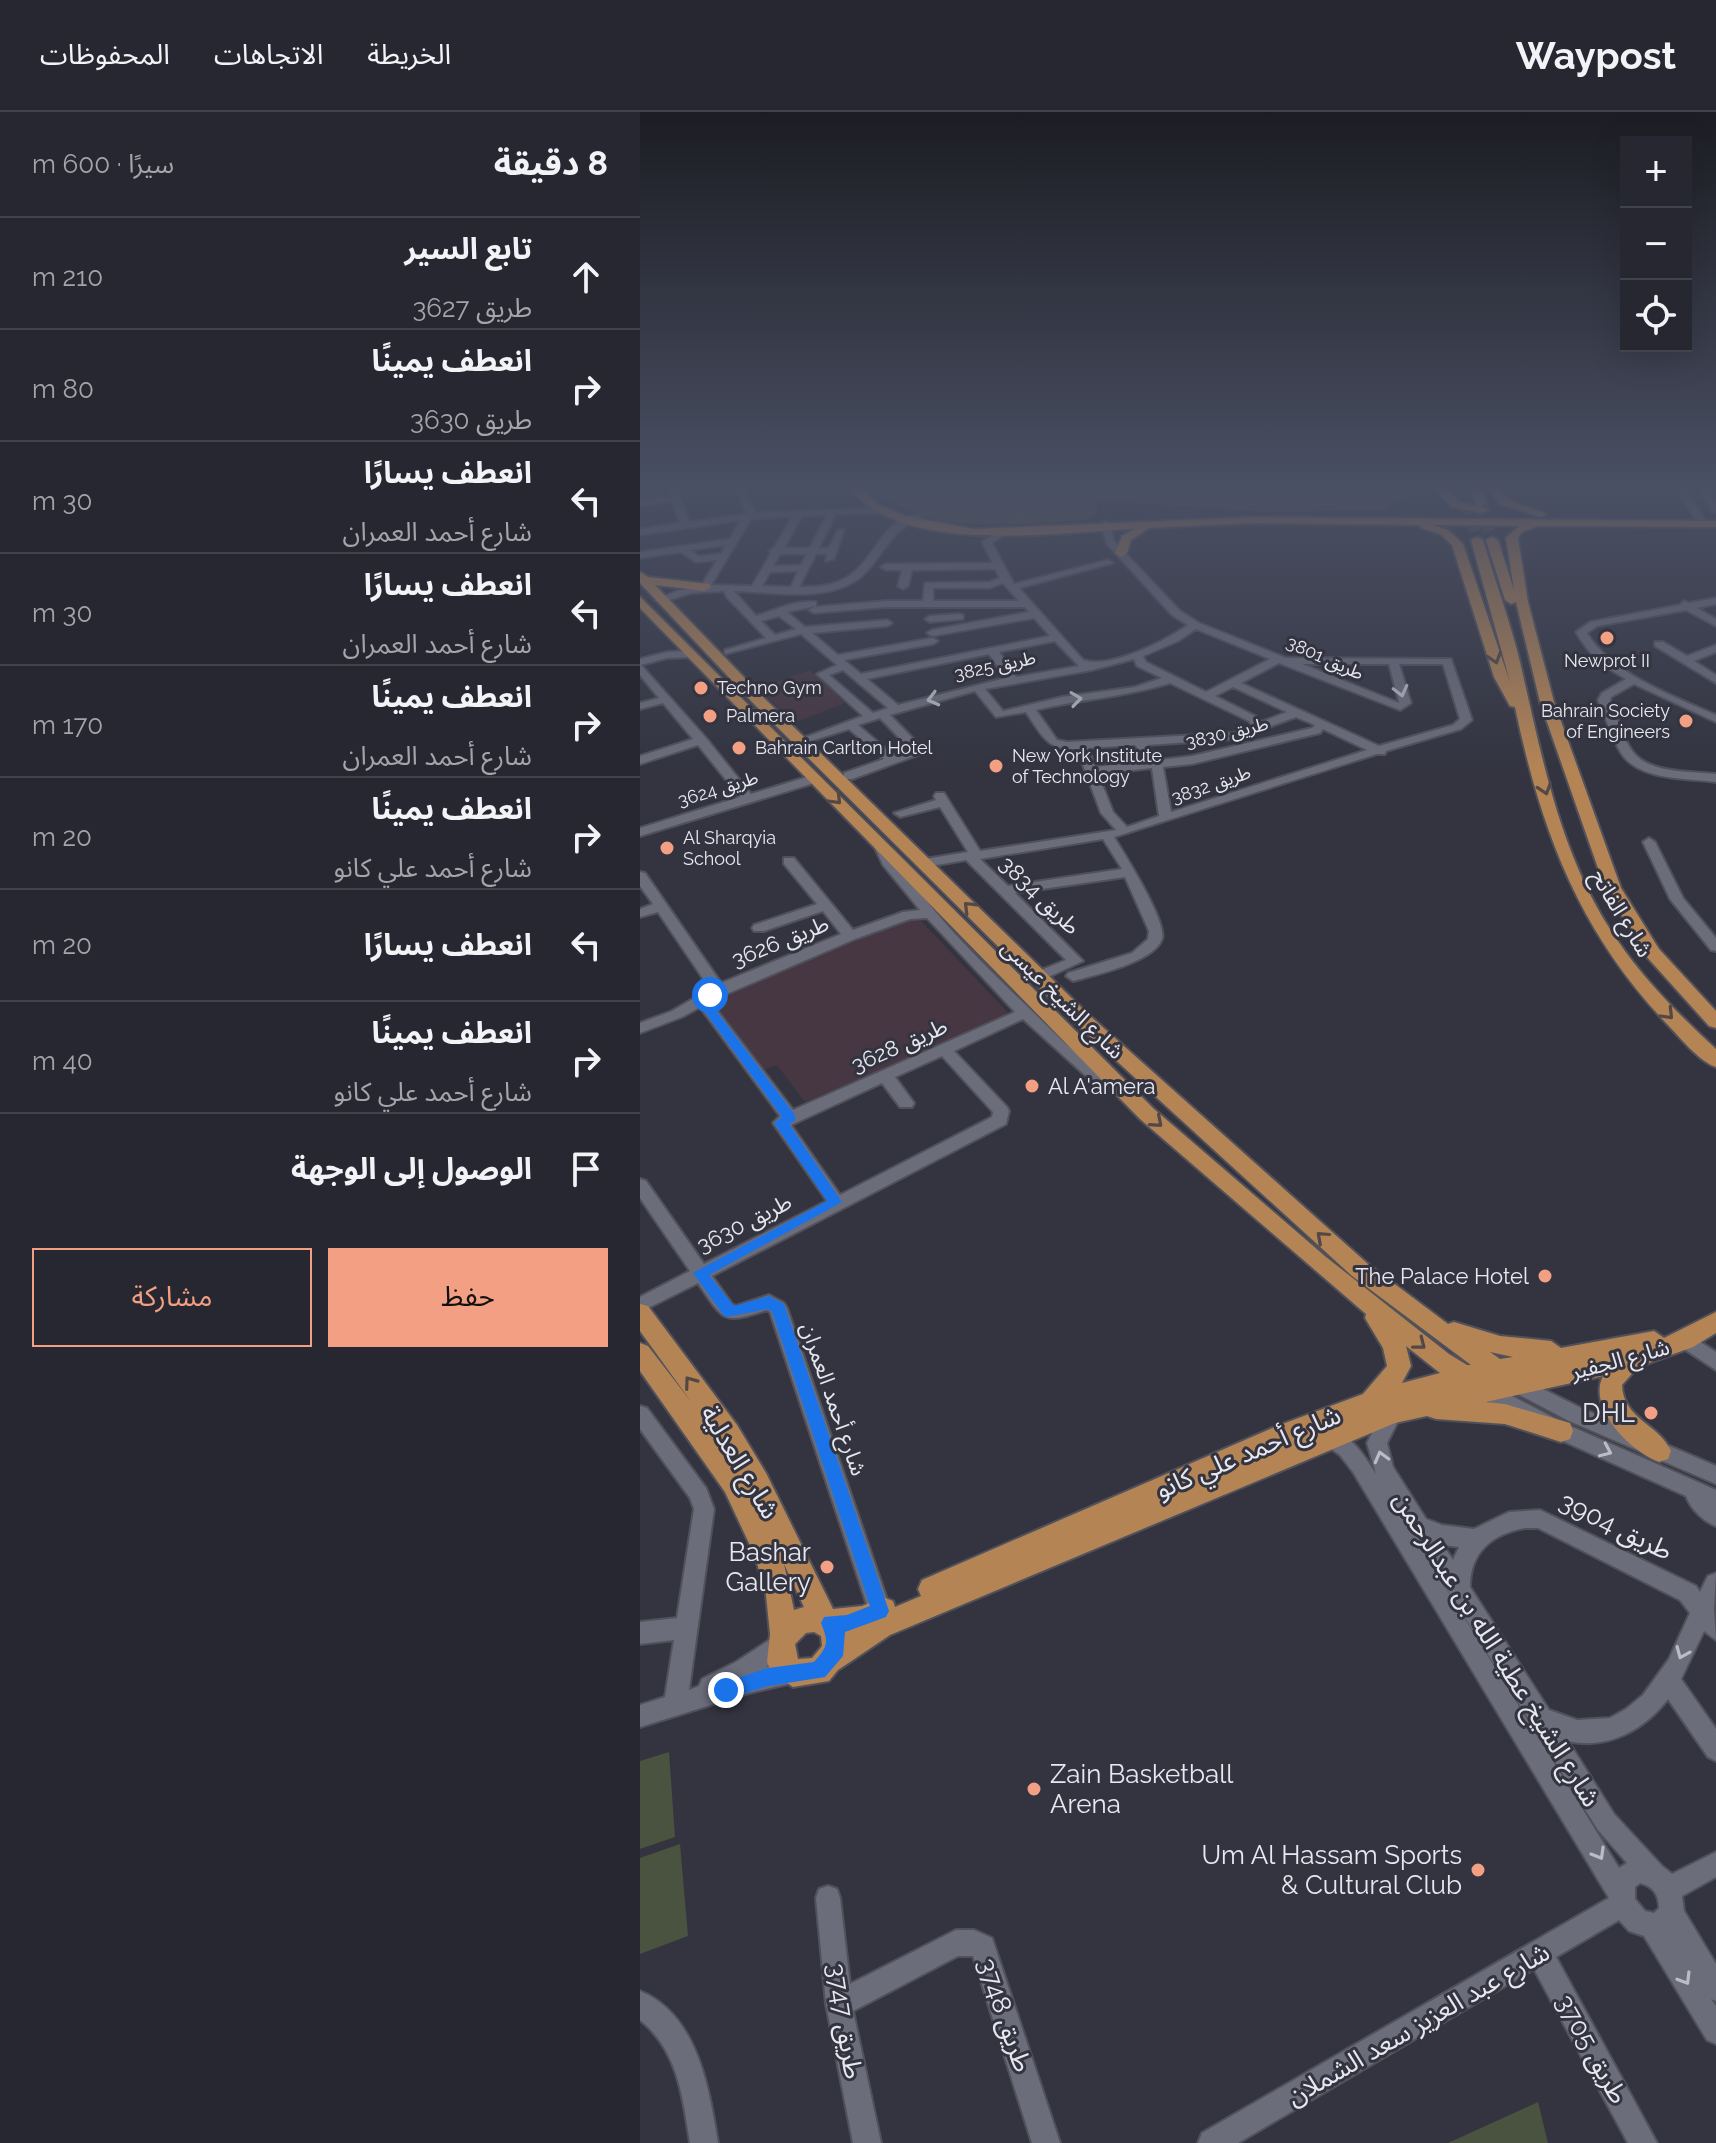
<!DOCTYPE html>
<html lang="ar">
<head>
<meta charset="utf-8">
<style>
	:root { --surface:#262730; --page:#2e2f38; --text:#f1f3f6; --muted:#a4a5ab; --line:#42444c; --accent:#f39f83 }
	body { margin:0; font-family:Raleway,"Noto Sans Arabic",sans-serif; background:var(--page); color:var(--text); direction:rtl }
	.controls { position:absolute; right:24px; top:24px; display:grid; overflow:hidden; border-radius:0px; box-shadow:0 8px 32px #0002 }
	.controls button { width:72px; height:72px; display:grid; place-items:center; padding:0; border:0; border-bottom:2px solid var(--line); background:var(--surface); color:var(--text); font:40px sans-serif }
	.stop { position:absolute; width:24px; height:24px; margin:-18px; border:6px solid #1a73e8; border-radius:50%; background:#fff }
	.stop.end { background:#1a73e8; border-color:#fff; box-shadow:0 2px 8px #0008 }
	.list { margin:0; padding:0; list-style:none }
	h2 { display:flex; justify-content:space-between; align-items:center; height:104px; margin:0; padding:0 32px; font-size:34px }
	h2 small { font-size:26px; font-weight:400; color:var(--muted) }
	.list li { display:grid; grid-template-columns:52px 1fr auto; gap:24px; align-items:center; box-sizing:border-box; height:112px; padding:0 32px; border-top:2px solid var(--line) }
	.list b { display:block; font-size:30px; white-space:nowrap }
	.list p { margin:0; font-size:26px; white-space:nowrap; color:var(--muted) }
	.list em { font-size:26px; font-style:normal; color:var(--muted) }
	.actions { display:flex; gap:16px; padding:24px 32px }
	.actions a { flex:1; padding:18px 0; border:2px solid var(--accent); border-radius:0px; text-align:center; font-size:28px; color:var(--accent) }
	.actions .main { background:var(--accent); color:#111 }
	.icon { flex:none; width:44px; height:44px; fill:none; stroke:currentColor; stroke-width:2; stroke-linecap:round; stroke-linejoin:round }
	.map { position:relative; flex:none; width:1076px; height:2031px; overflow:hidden; direction:ltr }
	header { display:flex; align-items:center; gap:48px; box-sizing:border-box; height:112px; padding:0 40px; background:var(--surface); border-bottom:2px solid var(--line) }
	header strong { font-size:38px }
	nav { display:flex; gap:44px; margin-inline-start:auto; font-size:28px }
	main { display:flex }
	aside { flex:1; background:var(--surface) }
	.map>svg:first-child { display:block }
	.education { fill:#473743 }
	.green { fill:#495340 }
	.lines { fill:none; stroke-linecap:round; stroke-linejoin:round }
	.major-tunnel { stroke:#4e4f5a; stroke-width:12; stroke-dasharray:12 6; stroke-linecap:butt }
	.minor-casing { stroke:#50515a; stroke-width:4 }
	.major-casing { stroke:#50515a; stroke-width:4 }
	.minor { fill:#6c6d7b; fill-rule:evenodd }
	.major { fill:#b48455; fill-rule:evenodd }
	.oneway { stroke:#534845 }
	.oneway2 { stroke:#bbbcc6 }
	.route { fill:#1a73e8 }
	.poi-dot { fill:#f39f83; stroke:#333440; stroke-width:3 }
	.labels { text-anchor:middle; stroke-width:6; stroke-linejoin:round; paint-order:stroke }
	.far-street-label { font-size:18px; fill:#e6e7ef; stroke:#333440 }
	.far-poi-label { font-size:18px; fill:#e6e7ef; stroke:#333440; text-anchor:start }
	.street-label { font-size:22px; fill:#e6e7ef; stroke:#333440 }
	.poi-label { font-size:22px; fill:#e6e7ef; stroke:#333440; text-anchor:start }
	.near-poi-label { font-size:26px; fill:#e6e7ef; stroke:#333440; text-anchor:end }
	.near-street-label { font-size:26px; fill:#e6e7ef; stroke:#333440 }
</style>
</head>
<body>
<header>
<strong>Waypost</strong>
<nav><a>الخريطة</a><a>الاتجاهات</a><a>المحفوظات</a></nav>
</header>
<main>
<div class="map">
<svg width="1076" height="2031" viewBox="0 0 1076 2031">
	<rect width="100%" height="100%" fill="#333440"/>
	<g class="education">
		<polygon points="170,558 205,591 153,611 119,576"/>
		<polygon points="270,807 281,809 370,903 165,990 137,953 121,959 70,893 74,886"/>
	</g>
	<g class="green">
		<path d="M231,374H773L774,380L743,398L628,400L458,388L456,403L447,408C380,411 283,427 231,374Z"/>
		<polygon points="29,1640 35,1725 0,1737 0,1649"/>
		<polygon points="40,1732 48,1824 0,1842 0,1746"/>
		<polygon points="898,1990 908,2031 808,2031"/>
	</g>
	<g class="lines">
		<g class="major-tunnel">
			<polyline points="826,391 837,428"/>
			<polyline points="840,391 852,428"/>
		</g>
		<g class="minor-casing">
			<g id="minor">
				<path d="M27,374H35L49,410L107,402L95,374H103L115,401L243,396L244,398L240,401L196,402L179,436H189L198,418H204L194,447L186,449L187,442H176L159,475C176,475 195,474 209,464C235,447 244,403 280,403V407C253,417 245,439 227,459C196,493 135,480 94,479L116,504C137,498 152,488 176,490V494L147,500L165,515L247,508L252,511L247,514L172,521L198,543L293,526L298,529L293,532L204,548L221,562L410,524L394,506L292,524L287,521L292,518L389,500L385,495H246L174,501L169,498L174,495L246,489H283L285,471L349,470L360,466L355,457L272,458L268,474L263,477L258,474L262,458H246L241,455L246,452L353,451L342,430L362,417L367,420L365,422L352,431L374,472L468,448L473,451L379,476L443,548C471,557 525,529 548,513L532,503L467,432L461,412L466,409L471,412L474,429L540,499L559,511L646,546L811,547L832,608L821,617L746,639L745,642H737L474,725C484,741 528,811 522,827C514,850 455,863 433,869L426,864L428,861L492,841L508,827L509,819L485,765L375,781L443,849L404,867H394L392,864L394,861L426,848L326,748L285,755L279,751L285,747L328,740L300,695L260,705L254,701L296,688L294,684L296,681H304L340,739L476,718L461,701L437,637C407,639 401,622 386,600L356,605L335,579L250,603L283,637V641L212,667H204V661L244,647L209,617L161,632L155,629L223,604L177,562L197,553L161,522L85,542V538L126,526L87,485L84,479L51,481L20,491L15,488L37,479L61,474L77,448L56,450L41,440L0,446V440L90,427L101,408L0,423V417L40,411L32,389L0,394V388L30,384ZM187,403L170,436H144L162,404ZM153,404L134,436L129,439L131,441L112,474L71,473L111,407ZM86,433L81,442L58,444L51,438ZM140,442H167L161,453L133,454ZM158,459L151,475L122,474L130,460ZM363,471L379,489H293V476H350ZM139,504L156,517L135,523L121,509ZM556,517L630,547L566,580L506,550L503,544L538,529ZM415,529L439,554L376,565L359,540ZM349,542L366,566L258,593L227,567ZM494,547L497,554L522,566L495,575L422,585L363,599L345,577L452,558ZM639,551L760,598L771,591L759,552H803L820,607L813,613L739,634L601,571ZM662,552H749L759,590V591ZM203,558L248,596L233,601L189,563ZM530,571L609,609L612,614L594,621L427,630L417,628L396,598C441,587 486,585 530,571ZM593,575L647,600L621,610L617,605L575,584ZM656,605L675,613L672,616L552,644L519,648L507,633L596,627ZM240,606L271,638L254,644L218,613ZM683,617L727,638L531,700L523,655L552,652L680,621ZM495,633L508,649L455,655L448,636ZM512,656L519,704L487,715L473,700L458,662ZM463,727L482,757L368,774L340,747Z"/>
				<polygon points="1035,374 1043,374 1064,406 1062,408 1056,408"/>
				<polygon points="1056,374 1064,374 1076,391 1076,401 1073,400"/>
				<path d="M1076,486V492L1057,496L1076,507V514L1046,498L957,514L947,521C970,561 1035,585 1076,603V610L994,572L971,585L970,588C977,604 982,626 993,640C1010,662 1051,659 1076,662V670C1047,666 999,669 981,641C971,625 966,605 958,588L962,581L986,567C965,555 948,542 936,520L950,510L1040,493L1044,489L1049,491Z"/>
				<polygon points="319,502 323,503 323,507 290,510 285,507 290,504"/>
				<polygon points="1015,530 1023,530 1047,544 1076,533 1076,540 1054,549 1076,563 1076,571 1015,534"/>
				<polygon points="27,540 52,539 57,542 52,545 27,546 1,553 66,626 111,682 167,665 173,669 171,672 0,724 0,716 100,685 58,633 0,652 0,644 53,627 23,591 0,597 0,591 19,586 0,563 0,547"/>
				<polygon points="1009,726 1015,730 1043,786 1076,826 1076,839 1071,838 1030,787 1003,730"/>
				<path d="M239,728L244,729C283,794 338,847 393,900C420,926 449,959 485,970L488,974L480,979L447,965L383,907L314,939L367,995L369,999L366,1012L72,1164L92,1192L96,1194L129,1183L144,1191L147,1196L251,1499L248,1506L240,1509L232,1506L229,1499L130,1200L127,1198C82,1213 84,1209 58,1171L0,1200V1185L50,1159L0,1086V1067L6,1069L64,1152L187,1089L133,1011L140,1004L60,895L42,905L0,921V911L32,899L70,877L18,800L0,805V797L13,792L0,774V760L5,761L81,871L201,822L183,799L124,819H114L112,816L114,813L177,792L144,752V746H154L213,818L263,800L280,798L243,753L233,732ZM287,806L375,900L153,998L70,889L215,827L270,807ZM302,944L353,1000L352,1005L200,1083L151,1013L242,971L260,995H272L274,991L255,965Z"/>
				<polygon points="1045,1220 1076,1240 1076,1258 1038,1233 1036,1228 1038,1223"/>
				<polygon points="879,1265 941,1296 1076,1354 1076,1372 927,1308 872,1279 870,1273 872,1267"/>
				<path d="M847,1271L928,1313L1076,1378V1414C1064,1410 1050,1396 1046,1384L914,1325L840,1285L837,1279L840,1273Z"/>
				<path d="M752,1293L759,1295L762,1301L747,1331L753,1355L786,1407L802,1413L834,1417L869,1400L900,1398L1056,1474L1060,1480L1068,1464L1076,1461L1074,1497L1076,1528L1064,1519L1041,1567L1076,1617V1649L1068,1645L1028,1587C1004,1618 968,1638 928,1629L974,1702L1022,1754L1032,1762L1076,1740V1765L1042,1784L1044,1799L1076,1852V1889L1071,1887L1076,1894V1932L1067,1928L1004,1824L989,1819L979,1808L916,1845L1017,2031H988L894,1857L598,2031H558L562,2021L969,1786L713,1360L700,1343L683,1331L680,1325L683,1319L690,1316C712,1324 724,1343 736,1362L727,1331L745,1295ZM768,1415L958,1718L987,1751L979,1756ZM885,1416H898L1040,1488L1050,1501L1029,1547L1003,1583L986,1597L970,1606L937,1608L909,1598L830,1475C830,1440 852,1422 885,1416ZM803,1433L819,1435L813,1448ZM1000,1771C1013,1774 1019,1783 1019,1796L1014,1801L1005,1799L995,1787V1775Z"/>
				<polygon points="0,1294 7,1296 66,1376 74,1397 49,1578 59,1574 62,1567 96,1550 140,1521 148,1524 151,1532 148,1540 126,1555 153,1550 161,1553 164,1561 161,1569 109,1581 0,1615 0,1593 25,1585 34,1528 0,1532 0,1510 37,1506 54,1397 50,1386 0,1317"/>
				<polygon points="188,1774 197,1777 200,1786 210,1872 316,1818 334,1818 352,1826 420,2031 392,2031 333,1844 318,1844 213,1899 241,2031 213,2031 186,1892 176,1786 179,1777"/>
				<path d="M0,1879C58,1903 69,1977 78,2031H50C43,1986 38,1938 0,1908Z"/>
			</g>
		</g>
		<g class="major-casing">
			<g id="major">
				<path d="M208,374H219L239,393L265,404L334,417L615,405L1076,409V415L898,414L882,420L878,426L888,490L914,590L981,776L1019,837L1076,899V916L1069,914L1006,844L965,776L900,590L876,490L871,492L865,488L846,428L852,425L858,428L874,478L866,426L879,414L793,413L808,418L823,432L870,570L831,428L837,425L843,428C855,469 870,509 880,550C901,641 918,734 968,814C997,861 1036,900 1076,937V955C1058,949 1039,924 1026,911C938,818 901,718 875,595L870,594L854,565L812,433L800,422L781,416L780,413L615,411L509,416L491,428L487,441L481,445L475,441L482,424L494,417C414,420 262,445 208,374Z"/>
				<polygon points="796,374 804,374 819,390 837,394 830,374 840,374 846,391 840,394 849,398 843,401 811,395 795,376"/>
				<polygon points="846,374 856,374 868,388 907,402 901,405 860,392"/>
				<path d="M0,460L8,465L69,472L71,475L65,479L15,473L124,586L448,902L728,1152L808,1212L814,1210L860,1224L911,1229L921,1236L1014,1219L1024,1226L1076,1200V1221L1053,1235L998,1255L982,1273C983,1307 1019,1312 1031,1339L1028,1347L1019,1350C990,1339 947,1296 963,1264L846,1290L865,1292L930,1311L933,1319L930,1327L921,1330L865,1312L796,1307L787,1304L755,1311L250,1523L198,1558L189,1569L153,1575L131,1560L127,1550L130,1522L126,1483L115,1444L85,1380L0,1259V1231L8,1234L52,1291L0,1219V1192L8,1194L97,1313L126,1361L193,1497L222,1494L243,1485L253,1489L255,1495L281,1484L278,1477L282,1468L637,1314L723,1282L747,1254L743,1236L725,1206L726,1202L500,1007L0,496V485L514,997L686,1145L809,1242L827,1253H831L712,1164L434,910L114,592L0,471ZM766,1234L800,1261L762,1271L771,1254ZM850,1240L873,1245L860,1247ZM144,1452L164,1495L154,1498ZM174,1520L181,1524L182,1534L172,1546L158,1547L155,1532L166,1521Z"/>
			</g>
		</g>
		<use href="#minor" class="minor"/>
		<use href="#major" class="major"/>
	</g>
	<defs><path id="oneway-chevron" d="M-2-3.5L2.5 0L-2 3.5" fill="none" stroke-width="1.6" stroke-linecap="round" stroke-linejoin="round" transform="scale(2)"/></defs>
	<g class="oneway">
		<use href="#oneway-chevron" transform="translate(855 546) rotate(72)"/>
		<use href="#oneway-chevron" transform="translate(905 677) rotate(72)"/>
		<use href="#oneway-chevron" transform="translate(196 687) rotate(46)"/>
		<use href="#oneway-chevron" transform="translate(329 795) rotate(-135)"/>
		<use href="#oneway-chevron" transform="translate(1028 902) rotate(46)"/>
		<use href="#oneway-chevron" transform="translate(517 1010) rotate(41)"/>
		<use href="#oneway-chevron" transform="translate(682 1125) rotate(-138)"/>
		<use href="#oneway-chevron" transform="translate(780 1232) rotate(38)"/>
		<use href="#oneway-chevron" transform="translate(50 1270) rotate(-126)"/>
	</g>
	<g class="oneway2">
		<use href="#oneway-chevron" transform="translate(761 579) rotate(76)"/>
		<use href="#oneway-chevron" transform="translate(293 587) rotate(165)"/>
		<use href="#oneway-chevron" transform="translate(436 587) rotate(-8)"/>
		<use href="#oneway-chevron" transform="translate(966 1339) rotate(24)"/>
		<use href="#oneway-chevron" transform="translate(741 1345) rotate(-105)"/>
		<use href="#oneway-chevron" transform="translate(1042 1541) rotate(113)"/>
		<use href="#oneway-chevron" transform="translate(959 1742) rotate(60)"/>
		<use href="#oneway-chevron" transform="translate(1045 1867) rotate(59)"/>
	</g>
	<linearGradient id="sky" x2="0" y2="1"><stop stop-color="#1c1d23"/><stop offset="0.57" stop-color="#4a5064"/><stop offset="1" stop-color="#4a5064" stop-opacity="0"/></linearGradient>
	<rect width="1076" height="658" fill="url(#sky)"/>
	<path class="route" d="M66,880H74L76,883L69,889L155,1003V1009L149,1012L202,1090L69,1163L94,1194L129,1184L144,1192L249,1499L246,1505L205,1520L203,1544L185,1565L128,1574L86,1587L79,1585V1572L128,1556L174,1550C188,1534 189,1531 181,1511L184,1505L207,1503L230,1494L132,1200L128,1197L85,1205L53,1161L187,1089L134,1011L142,1005L56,888Z"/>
	<g class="poi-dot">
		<circle cx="967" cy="526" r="8"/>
		<circle cx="61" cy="576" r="8"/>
		<circle cx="70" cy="604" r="8"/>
		<circle cx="1046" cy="609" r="8"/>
		<circle cx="99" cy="636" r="8"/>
		<circle cx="356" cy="654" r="8"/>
		<circle cx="27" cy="736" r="8"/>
		<circle cx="392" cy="974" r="8"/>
		<circle cx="905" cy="1164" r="8"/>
		<circle cx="1011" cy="1301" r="8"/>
		<circle cx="187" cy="1455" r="8"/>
		<circle cx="394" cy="1677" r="8"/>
		<circle cx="838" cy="1758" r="8"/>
	</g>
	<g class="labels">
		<g class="far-street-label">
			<text transform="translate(685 546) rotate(24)" y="6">طريق 3801</text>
			<text transform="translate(355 554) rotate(-12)" y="6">طريق 3825</text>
			<text transform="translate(587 621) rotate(-13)" y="6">طريق 3830</text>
			<text transform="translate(571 673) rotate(-19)" y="6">طريق 3832</text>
			<text transform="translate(78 677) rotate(-17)" y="6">طريق 3624</text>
		</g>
		<g class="far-poi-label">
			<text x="967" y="555" text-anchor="middle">Newprot II</text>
			<text x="77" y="582">Techno Gym</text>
			<text x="1030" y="605" text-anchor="end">Bahrain Society<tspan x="1030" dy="21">of Engineers</tspan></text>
			<text x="86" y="610">Palmera</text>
			<text x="115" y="642">Bahrain Carlton Hotel</text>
			<text x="372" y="650">New York Institute<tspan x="372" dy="21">of Technology</tspan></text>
			<text x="43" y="732">Al Sharqyia<tspan x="43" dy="21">School</tspan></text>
		</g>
		<g class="street-label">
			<text transform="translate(400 783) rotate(44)" y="8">طريق 3834</text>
			<text transform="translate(982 801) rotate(59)" y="8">شارع الفاتح</text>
			<text transform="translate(140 829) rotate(-22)" y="8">طريق 3626</text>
			<text transform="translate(423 887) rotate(44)" y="8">شارع الشيخ عيسى</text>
			<text transform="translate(259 933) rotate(-24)" y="8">طريق 3628</text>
			<text transform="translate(104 1111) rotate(-27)" y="8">طريق 3630</text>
			<text transform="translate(980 1247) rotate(-15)" y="8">شارع الجفير</text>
			<text transform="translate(194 1287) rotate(71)" y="8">شارع أحمد العمران</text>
		</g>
		<g class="poi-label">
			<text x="408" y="982">Al A'amera</text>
			<text x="889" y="1172" text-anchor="end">The Palace Hotel</text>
		</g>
		<g class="near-poi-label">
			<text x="995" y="1310">DHL</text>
			<text x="171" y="1449">Bashar<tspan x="171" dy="30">Gallery</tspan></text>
			<text x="410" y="1671" text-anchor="start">Zain Basketball<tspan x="410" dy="30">Arena</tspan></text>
			<text x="822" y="1752">Um Al Hassam Sports<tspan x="822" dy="30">&amp; Cultural Club</tspan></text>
		</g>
		<g class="near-street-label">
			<text transform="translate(608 1340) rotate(-23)" y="9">شارع أحمد علي كانو</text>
			<text transform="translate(100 1350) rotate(59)" y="9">شارع العدلية</text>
			<text transform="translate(976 1414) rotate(26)" y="9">طريق 3904</text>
			<text transform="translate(857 1537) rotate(58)" y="9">شارع الشيخ عطية الله بن عبدالرحمن</text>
			<text transform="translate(365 1903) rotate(71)" y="9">طريق 3748</text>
			<text transform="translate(205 1909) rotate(81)" y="9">طريق 3747</text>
			<text transform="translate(778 1912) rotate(-30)" y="9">شارع عبد العزيز سعد الشملان</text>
			<text transform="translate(952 1937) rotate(61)" y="9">طريق 3705</text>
		</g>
	</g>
</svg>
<div class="controls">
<button>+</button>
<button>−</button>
<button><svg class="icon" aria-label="locate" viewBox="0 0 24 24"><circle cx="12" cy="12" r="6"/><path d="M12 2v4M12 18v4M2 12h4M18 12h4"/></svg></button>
</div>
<div class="stop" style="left:70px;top:883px"></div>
<div class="stop end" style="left:86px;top:1578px"></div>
</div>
<aside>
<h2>8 دقيقة<small>سيرًا · 600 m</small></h2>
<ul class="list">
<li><svg class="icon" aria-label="ahead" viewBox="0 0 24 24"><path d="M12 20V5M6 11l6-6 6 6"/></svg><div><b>تابع السير</b><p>طريق 3627</p></div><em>210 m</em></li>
<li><svg class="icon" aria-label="right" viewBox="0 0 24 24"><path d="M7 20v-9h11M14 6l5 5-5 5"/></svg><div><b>انعطف يمينًا</b><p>طريق 3630</p></div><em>80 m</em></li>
<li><svg class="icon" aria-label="left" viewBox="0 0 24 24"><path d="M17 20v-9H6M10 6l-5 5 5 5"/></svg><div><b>انعطف يسارًا</b><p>شارع أحمد العمران</p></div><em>30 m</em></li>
<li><svg class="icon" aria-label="left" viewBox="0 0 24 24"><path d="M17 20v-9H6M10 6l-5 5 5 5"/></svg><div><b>انعطف يسارًا</b><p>شارع أحمد العمران</p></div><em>30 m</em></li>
<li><svg class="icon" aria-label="right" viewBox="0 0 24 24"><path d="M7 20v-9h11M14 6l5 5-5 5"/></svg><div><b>انعطف يمينًا</b><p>شارع أحمد العمران</p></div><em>170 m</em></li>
<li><svg class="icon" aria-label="right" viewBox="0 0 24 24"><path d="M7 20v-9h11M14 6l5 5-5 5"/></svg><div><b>انعطف يمينًا</b><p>شارع أحمد علي كانو</p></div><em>20 m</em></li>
<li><svg class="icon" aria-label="left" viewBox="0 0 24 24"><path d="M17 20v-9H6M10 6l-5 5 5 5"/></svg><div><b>انعطف يسارًا</b></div><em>20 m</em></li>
<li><svg class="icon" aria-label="right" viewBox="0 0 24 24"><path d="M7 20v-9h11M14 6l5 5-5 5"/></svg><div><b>انعطف يمينًا</b><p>شارع أحمد علي كانو</p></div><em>40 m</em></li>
<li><svg class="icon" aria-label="arrive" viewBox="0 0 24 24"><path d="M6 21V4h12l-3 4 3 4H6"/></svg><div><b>الوصول إلى الوجهة</b></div></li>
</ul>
<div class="actions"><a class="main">حفظ</a><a>مشاركة</a></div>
</aside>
</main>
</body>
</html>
